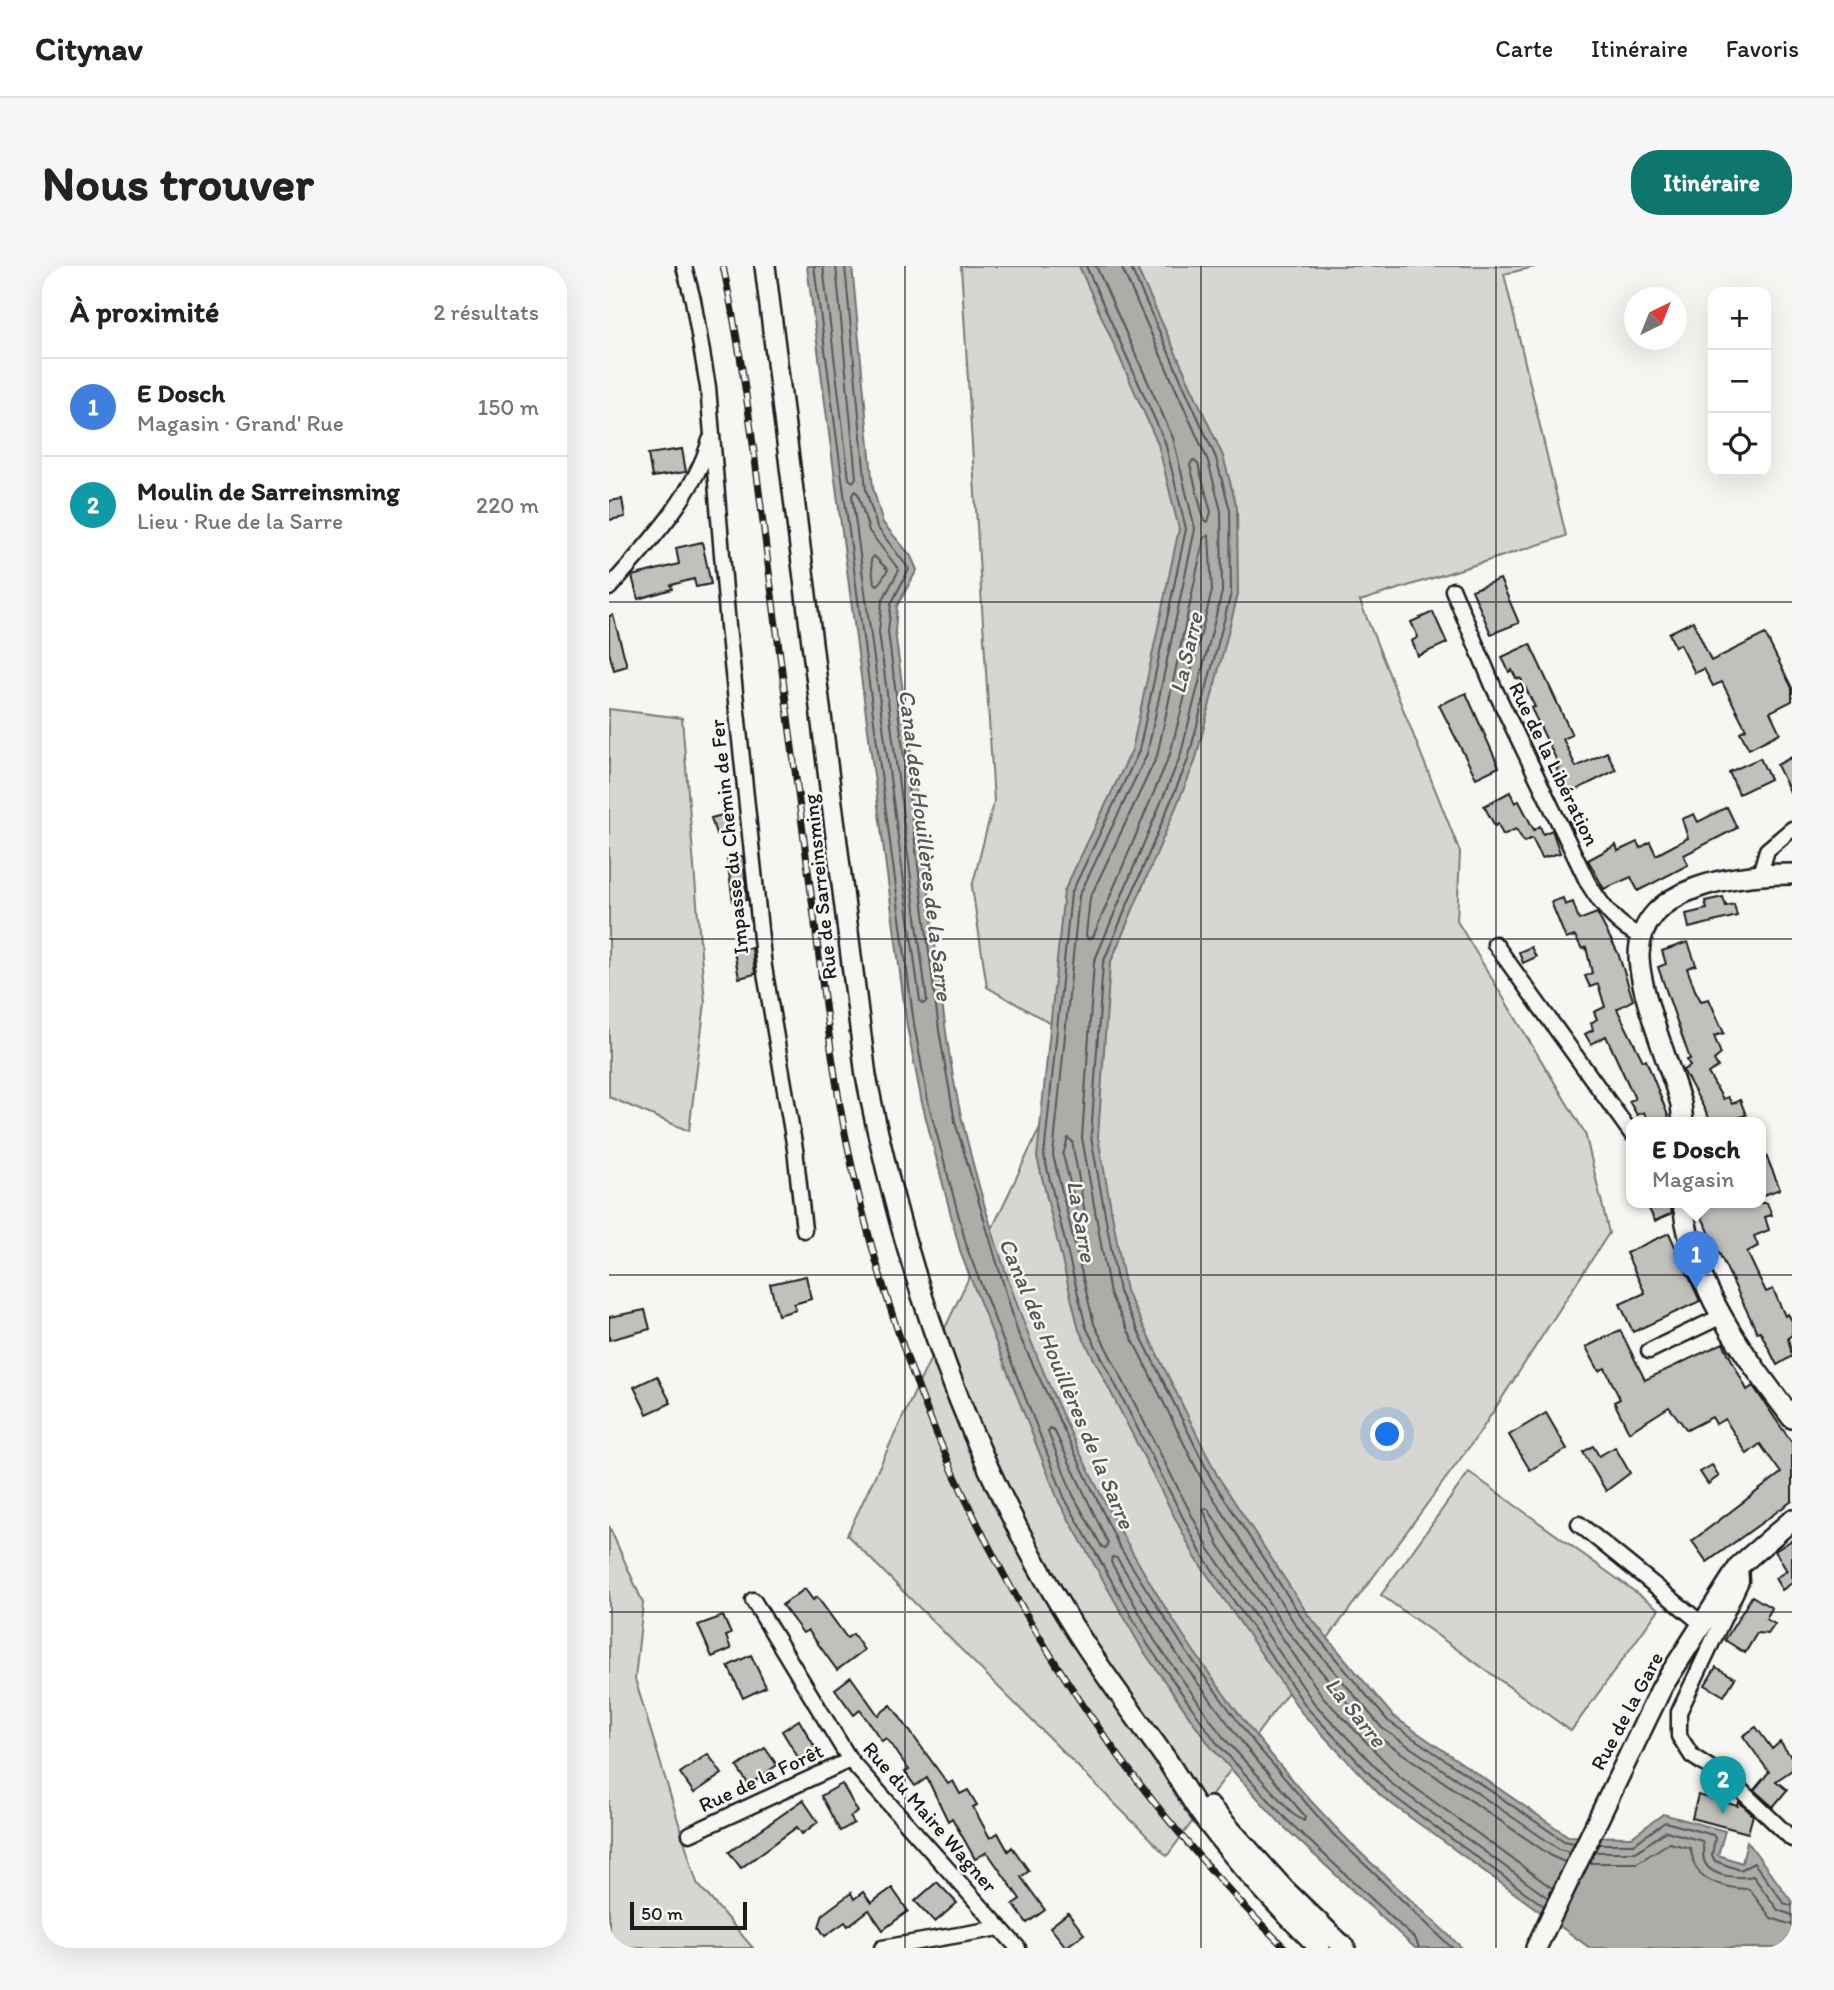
<!DOCTYPE html>
<html lang="fr">
<head>
<meta charset="utf-8">
<style>
	:root { --surface:#fff; --page:#f6f6f6; --text:#222; --muted:#767676; --line:#e0e0e0; --accent:#0f766e }
	body { margin:0; font-family:Itim,sans-serif; background:var(--page); color:var(--text) }
	.controls { position:absolute; right:21px; top:21px; display:grid; overflow:hidden; border-radius:14px; box-shadow:0 7px 28px #0002 }
	.controls button { width:63px; height:63px; display:grid; place-items:center; padding:0; border:0; border-bottom:2px solid var(--line); background:var(--surface); color:var(--text); font:35px sans-serif }
	.compass { position:absolute; left:1015px; top:21px; width:63px; height:63px; border-radius:50%; background:var(--surface); box-shadow:0 7px 28px #0002; rotate:43deg }
	.scale { position:absolute; left:21px; bottom:18px; width:117px; box-sizing:border-box; padding-left:7px; border:4px solid #1c1c1c; border-top:0; font-size:19px; line-height:24px; white-space:nowrap; color:#1c1c1c; -webkit-text-stroke:5px #f6f6f2; paint-order:stroke }
	.you { position:absolute; left:779px; top:1169px; width:24px; height:24px; margin:-18px; border:5px solid #fff; border-radius:50%; background:#1a73e8; box-shadow:0 0 0 10px #1a73e833 }
	.badge { display:grid; place-items:center; width:46px; height:46px; border-radius:50%; background:var(--accent); color:#fff; font-size:23px; font-weight:700 }
	.pin { position:absolute; translate:-50% -58px; filter:drop-shadow(0 2px 4px #0008) }
	.pin::after { content:''; position:absolute; top:37px; width:24px; height:21px; background:inherit; clip-path:polygon(0 0,100% 0,50% 100%) }
	.popup { position:absolute; left:1017px; top:851px; width:140px; height:91px; box-sizing:border-box; display:grid; place-content:center; border-radius:14px; background:var(--surface); filter:drop-shadow(0 2px 5px #0005); font-size:23px; white-space:nowrap; color:var(--muted) }
	.popup b { font-size:26px; color:var(--text) }
	.popup::after { content:''; position:absolute; left:50%; top:100%; margin-left:-14px; border:14px solid transparent; border-top-color:var(--surface) }
	.list { margin:0; padding:0; list-style:none }
	h2 { display:flex; justify-content:space-between; align-items:center; height:91px; margin:0; padding:0 28px; font-size:30px }
	h2 small { font-size:23px; font-weight:400; color:var(--muted) }
	.list li { display:grid; grid-template-columns:46px 1fr auto; gap:21px; align-items:center; box-sizing:border-box; height:98px; padding:0 28px; border-top:2px solid var(--line) }
	.list b { display:block; font-size:26px; white-space:nowrap }
	.list p { margin:0; font-size:23px; white-space:nowrap; color:var(--muted) }
	.list em { font-size:23px; font-style:normal; color:var(--muted) }
	.icon { flex:none; width:38px; height:38px; fill:none; stroke:currentColor; stroke-width:2; stroke-linecap:round; stroke-linejoin:round }
	.map { position:relative; flex:none; width:1183px; height:1682px; overflow:hidden; border-radius:28px }
	header { display:flex; align-items:center; gap:42px; box-sizing:border-box; height:98px; padding:0 35px; background:var(--surface); border-bottom:2px solid var(--line) }
	header strong { font-size:33px }
	nav { display:flex; gap:38px; margin-inline-start:auto; font-size:24px }
	.intro { display:flex; align-items:center; justify-content:space-between; box-sizing:border-box; height:168px; padding:0 42px }
	h1 { margin:0; font-size:49px }
	.button { padding:18px 32px; border-radius:28px; background:var(--accent); color:#fff; font-size:24px; font-weight:700 }
	main { display:flex; gap:42px; padding:0 42px }
	aside { flex:1; background:var(--surface); border-radius:28px; box-shadow:0 7px 28px #0002 }
	.map>svg:first-child { display:block }
	.green { fill:#d6d6d2; stroke:#797977; stroke-width:2 }
	.water { fill:#acaca9; stroke:#727271; stroke-width:2 }
	.lines { fill:none; stroke-linecap:round; stroke-linejoin:round }
	.shore { stroke:#565654; stroke-width:2 }
	.building { fill:#c0c0bd; stroke:#1c1c1c; stroke-width:2 }
	.street-casing { stroke:#1c1c1c; stroke-width:19 }
	.secondary-casing { stroke:#1c1c1c; stroke-width:24 }
	.street { stroke:#f6f6f2; stroke-width:14 }
	.secondary { stroke:#f6f6f2; stroke-width:19 }
	.rail-casing { stroke:#1c1c1c; stroke-width:7 }
	.rail { stroke:#f6f6f2; stroke-width:4.5; stroke-dasharray:13; stroke-linecap:butt }
	.grid { fill:none; stroke:#1c1c1c; stroke-width:2; stroke-opacity:0.55 }
	.labels { text-anchor:middle; stroke-width:5; stroke-linejoin:round; paint-order:stroke }
	.street-label { font-size:21px; fill:#1c1c1c; stroke:#f6f6f2 }
	.water-label { font-size:23px; font-style:italic; fill:#565654; stroke:#f6f6f2 }
</style>
</head>
<body>
<header>
<strong>Citynav</strong>
<nav><a>Carte</a><a>Itinéraire</a><a>Favoris</a></nav>
</header>
<div class="intro"><h1>Nous trouver</h1><a class="button">Itinéraire</a></div>
<main>
<aside>
<h2>À proximité<small>2 résultats</small></h2>
<ul class="list">
<li><span class="badge" style="background:#3f7fe0">1</span><div><b>E Dosch</b><p>Magasin · Grand' Rue</p></div><em>150 m</em></li>
<li><span class="badge" style="background:#0f9aa8">2</span><div><b>Moulin de Sarreinsming</b><p>Lieu · Rue de la Sarre</p></div><em>220 m</em></li>
</ul>
</aside>
<div class="map">
<svg width="1183" height="1682" viewBox="0 0 1183 1682">
	<rect width="100%" height="100%" fill="#f6f6f2"/>
	<filter id="ink" filterUnits="userSpaceOnUse"><feTurbulence type="fractalNoise" baseFrequency=".0143" numOctaves="2"/><feDisplacementMap in="SourceGraphic" scale="14" xChannelSelector="R" yChannelSelector="G"/><feConvolveMatrix kernelMatrix="1 2 1 2 8 2 1 2 1" color-interpolation-filters="sRGB"/></filter>
	<g filter="url(#ink)">
		<g class="green">
			<polygon points="352,0 930,0 895,8 957,270 751,335 851,586 848,655 976,867 1000,967 869,1169 558,1590 238,1269 472,775 378,721 363,621 385,535"/>
			<polygon points="0,443 73,452 96,737 80,865 0,831"/>
			<polygon points="860,1206 1050,1343 962,1465 772,1329"/>
			<polygon points="0,1260 34,1337 26,1413 88,1617 144,1682 0,1682"/>
		</g>
		<g class="water">
			<path d="M198,0H243L264,222L274,257L302,290L308,304L288,340L286,365C298,458 311,551 322,645C331,715 337,788 354,858C414,1113 546,1374 729,1564C768,1605 812,1642 853,1682H806L674,1560L602,1481L533,1383L450,1236L352,988L313,837L298,760Z"/>
			<polygon points="470,0 527,0 614,190 628,242 629,328 586,496 501,698 489,871 517,1025 608,1209 700,1350 784,1450 959,1570 1023,1571 1054,1548 1116,1565 1109,1589 1133,1597 1138,1575 1183,1636 1183,1682 981,1682 772,1530 693,1447 586,1291 470,1064 428,891 455,625 523,484 570,263 549,178"/>
		</g>
		<g class="lines">
			<g class="shore">
				<polyline points="205,0 305,758 319,835 359,985 456,1233 539,1379 607,1476 679,1555 807,1674 810,1682"/>
				<polyline points="214,0 240,213 244,216 247,212 227,0"/>
				<polyline points="236,0 257,224 268,261 300,303 282,338 279,366 330,764 346,856 409,1067 510,1280 578,1387 646,1478 724,1568 843,1682"/>
				<polyline points="477,0 556,176 577,263 530,485 462,628 435,890 477,1061 592,1287 699,1443 777,1525 935,1640"/>
				<polyline points="487,0 564,172 586,263 538,488 470,630 444,889 485,1058 600,1283 705,1437 783,1518 939,1632"/>
				<polyline points="512,0 599,195 612,245 613,326 571,491 485,696 473,872 501,1028 594,1216 688,1361 773,1462 950,1583 961,1586"/>
				<polyline points="521,0 607,192 621,244 622,327 579,494 494,697 482,871 510,1026 602,1212 695,1355 779,1455 955,1575 965,1577"/>
				<polygon points="584,194 589,198 602,246 599,256 595,254 581,199"/>
				<polygon points="246,225 249,228 260,265 290,304 273,335 270,366 318,735 314,738 311,735 243,229"/>
				<polygon points="600,269 603,325 561,488 484,671 479,673 477,669 481,632 548,490 595,272"/>
				<polygon points="265,290 279,304 269,319 265,317 262,294"/>
				<polygon points="459,872 463,875 476,947 473,951 469,948 454,889"/>
				<polygon points="441,1162 445,1164 499,1277 497,1282 493,1281 464,1229 439,1166"/>
				<polygon points="503,1291 508,1292 571,1393 639,1484 696,1550 695,1555 685,1549 614,1471 546,1375 502,1296"/>
				<polyline points="990,1578 1025,1578 1056,1556 1104,1569 1106,1572 1103,1589 1106,1595 1131,1604 1145,1597 1175,1637 1183,1640"/>
				<path d="M986,1586H1027L1057,1565L1093,1575C1096,1582 1092,1589 1096,1597C1103,1611 1131,1613 1144,1610L1169,1644L1183,1649"/>
				<path d="M981,1597H1028L1060,1577L1081,1582C1084,1589 1083,1597 1088,1603C1097,1618 1124,1623 1140,1623L1162,1652L1183,1659"/>
				<polyline points="943,1622 790,1510 714,1431 609,1278 594,1243 599,1243 679,1366 765,1468 944,1591 956,1596"/>
			</g>
		</g>
		<g class="building">
			<polygon points="73,183 77,206 43,211 39,188"/>
			<polygon points="13,233 16,251 0,254 0,235"/>
			<polygon points="93,276 102,318 87,321 85,313 62,319 63,323 29,333 23,310 70,298 67,282"/>
			<polygon points="891,313 910,357 882,368 863,324"/>
			<polygon points="824,346 838,377 809,390 803,375 809,371 802,356"/>
			<polygon points="4,349 18,400 5,404 0,386 0,350"/>
			<polygon points="1084,355 1102,395 1156,368 1183,422 1183,435 1161,446 1171,467 1140,483 1131,466 1137,463 1113,416 1104,420 1095,403 1086,407 1071,378 1066,381 1060,367"/>
			<polygon points="921,378 963,469 954,473 967,501 998,486 1007,504 959,528 947,502 951,501 922,442 926,441 912,413 907,412 903,404 900,406 893,391"/>
			<polygon points="857,427 890,501 867,512 830,439"/>
			<polygon points="1183,491 1183,530 1168,499"/>
			<polygon points="1151,492 1161,513 1130,528 1120,506"/>
			<polygon points="901,526 906,537 910,535 925,564 931,560 934,568 943,564 951,587 933,592 923,572 915,576 907,563 894,569 889,558 886,560 875,540"/>
			<polygon points="1118,541 1128,562 1075,589 1079,599 1029,625 1022,611 995,623 979,594 1007,579 1009,585 1028,576 1031,582 1041,576 1047,589 1079,572 1073,553 1085,548 1089,556"/>
			<polygon points="121,547 125,564 107,568 102,552"/>
			<polygon points="968,551 974,562 965,566 960,555"/>
			<polygon points="134,590 138,634 124,636 118,592"/>
			<polygon points="1114,631 1117,640 1125,638 1128,650 1080,662 1077,648 1098,643 1096,635"/>
			<polygon points="954,632 956,639 964,636 970,654 988,647 1009,687 1024,734 1008,743 1034,795 1037,794 1062,857 1039,857 1035,846 1028,849 1020,835 1026,833 997,770 982,778 976,768 984,764 982,757 988,753 985,746 996,741 989,718 981,721 976,710 983,707 977,681 973,683 966,670 957,673 942,636"/>
			<polygon points="1079,676 1087,699 1078,702 1086,724 1092,735 1100,733 1115,767 1105,770 1112,788 1105,794 1109,801 1099,807 1114,833 1119,831 1123,838 1131,834 1137,849 1110,857 1103,857 1074,804 1081,800 1078,794 1081,793 1049,701 1057,698 1053,685"/>
			<polygon points="922,681 927,691 914,697 910,686"/>
			<polygon points="143,682 146,708 130,712 125,685"/>
			<polygon points="1152,877 1171,923 1152,930"/>
			<polygon points="1037,937 1060,937 1063,947 1046,955"/>
			<polygon points="1102,937 1158,937 1163,949 1156,951 1160,964 1145,970 1149,980 1138,986 1157,1026 1164,1023 1176,1050 1179,1048 1183,1055 1183,1069 1179,1072 1183,1090 1168,1099 1151,1065 1148,1066 1089,943"/>
			<polygon points="1060,967 1091,1035 1024,1066 1011,1038 1036,1027 1017,987"/>
			<polygon points="197,1010 202,1033 185,1038 187,1044 169,1049 161,1018"/>
			<polygon points="36,1044 41,1063 0,1074 0,1051"/>
			<polygon points="1011,1064 1036,1114 1114,1077 1138,1124 1144,1120 1183,1177 1183,1235 1098,1296 1083,1275 1172,1207 1151,1178 1138,1188 1116,1153 1107,1158 1103,1151 1078,1164 1060,1141 1020,1166 1005,1136 1011,1133 996,1102 990,1105 977,1081"/>
			<polygon points="48,1110 62,1137 38,1148 25,1121"/>
			<polygon points="937,1147 958,1183 921,1204 900,1169"/>
			<polygon points="984,1180 990,1190 1006,1181 1021,1207 997,1225 974,1186"/>
			<polygon points="1103,1199 1110,1210 1099,1218 1091,1206"/>
			<polygon points="1183,1274 1183,1317 1173,1324 1166,1312 1178,1305 1166,1285"/>
			<polygon points="196,1323 204,1334 208,1331 238,1372 244,1368 255,1384 228,1404 199,1364 194,1367 173,1339"/>
			<polygon points="1143,1330 1163,1342 1157,1353 1166,1358 1159,1368 1148,1367 1136,1387 1116,1374"/>
			<polygon points="114,1350 122,1368 117,1370 122,1383 103,1391 89,1359"/>
			<polygon points="142,1389 157,1421 134,1432 119,1400"/>
			<polygon points="1107,1401 1126,1412 1115,1430 1096,1419"/>
			<polygon points="242,1411 269,1449 282,1439 339,1518 344,1515 351,1528 359,1524 368,1539 364,1541 381,1572 389,1567 399,1585 403,1581 420,1605 412,1611 436,1644 418,1657 404,1638 411,1633 378,1586 366,1593 343,1552 339,1555 318,1512 306,1520 296,1506 300,1504 283,1479 277,1472 273,1475 251,1444 245,1449 226,1423"/>
			<polygon points="190,1454 207,1483 190,1493 173,1465"/>
			<polygon points="1147,1461 1163,1483 1171,1476 1183,1492 1183,1504 1167,1515 1178,1524 1164,1541 1145,1524 1160,1506 1134,1470"/>
			<polygon points="156,1482 168,1499 140,1519 128,1501"/>
			<polygon points="99,1488 113,1508 85,1527 71,1507"/>
			<polygon points="233,1518 249,1546 241,1551 245,1557 231,1565 212,1530"/>
			<polygon points="1089,1529 1129,1540 1130,1536 1144,1549 1139,1567 1083,1552"/>
			<polygon points="194,1534 209,1556 193,1568 188,1561 132,1602 120,1586"/>
			<polygon points="328,1616 348,1637 326,1656 306,1635"/>
			<polygon points="283,1622 299,1645 274,1664 260,1644 239,1660 236,1656 216,1670 210,1661 214,1648 242,1627 245,1633 254,1626 262,1637"/>
			<polygon points="459,1647 475,1668 457,1681 441,1661"/>
		</g>
		<g class="lines">
			<g class="street-casing">
				<g id="street">
					<polyline points="75,0 84,34 99,121 119,360 155,701 186,883 195,964"/>
					<path d="M0,322C38,279 85,230 101,174"/>
					<path d="M844,324L885,422L979,617C994,641 1007,659 1033,671"/>
					<polyline points="1151,608 1158,584 1183,563"/>
					<polyline points="886,678 1022,867"/>
					<polyline points="1040,1085 1113,1050"/>
					<polyline points="970,1258 1092,1357"/>
					<polyline points="1131,1300 1132,1315 1070,1446 1070,1470 1083,1490 1123,1516 1183,1573"/>
					<polyline points="144,1334 241,1494 409,1682"/>
					<polyline points="81,1568 241,1494"/>
					<polyline points="273,1682 391,1662"/>
				</g>
			</g>
			<g class="secondary-casing">
				<g id="secondary">
					<path d="M156,0L257,810C295,1005 359,1192 464,1360C492,1405 524,1447 555,1490C569,1510 580,1532 595,1552C629,1598 670,1642 711,1682"/>
					<path d="M1074,857L1072,838C1061,800 1030,726 1030,689C1031,618 1131,608 1183,608"/>
					<path d="M1074,937C1082,1019 1135,1089 1183,1152"/>
					<polyline points="601,1541 676,1624 736,1682"/>
					<polyline points="927,1682 1053,1421 1131,1299 1183,1254"/>
				</g>
			</g>
			<use href="#street" class="street"/>
			<use href="#secondary" class="secondary"/>
			<g class="rail-casing">
				<path id="rail" d="M114,0C135,98 147,198 159,298C174,412 189,527 204,642C213,717 222,793 236,867C298,1179 450,1459 676,1682"/>
			</g>
			<use href="#rail" class="rail"/>
		</g>
	</g>
	<path class="grid" d="M296,0V1682M592,0V1682M887,0V1682M0,336H1183M0,673H1183M0,1009H1183M0,1346H1183"/>
	<g class="labels">
		<g class="street-label">
			<text transform="translate(945 498) rotate(64)" y="7">Rue de la Libération</text>
			<text transform="translate(120 571) rotate(-96)" y="7">Impasse du Chemin de Fer</text>
			<text transform="translate(211 621) rotate(-96)" y="7">Rue de Sarreinsming</text>
			<text transform="translate(1018 1445) rotate(-62)" y="7">Rue de la Gare</text>
			<text transform="translate(152 1512) rotate(-25)" y="7">Rue de la Forêt</text>
			<text transform="translate(321 1551) rotate(49)" y="7">Rue du Maire Wagner</text>
		</g>
		<g class="water-label">
			<text transform="translate(577 387) rotate(-77)" y="8">La Sarre</text>
			<text transform="translate(317 579) rotate(83)" y="8">Canal des Houillères de la Sarre</text>
			<text transform="translate(473 955) rotate(80)" y="8">La Sarre</text>
			<text transform="translate(458 1117) rotate(67)" y="8">Canal des Houillères de la Sarre</text>
			<text transform="translate(747 1446) rotate(51)" y="8">La Sarre</text>
		</g>
	</g>
</svg>
<div class="controls">
<button>+</button>
<button>−</button>
<button><svg class="icon" aria-label="locate" viewBox="0 0 24 24"><circle cx="12" cy="12" r="6"/><path d="M12 2v4M12 18v4M2 12h4M18 12h4"/></svg></button>
</div>
<svg class="compass" viewBox="-18 -18 36 36"><path d="M0-13l5 13h-10z" fill="#e53935"/><path d="M0 13l5-13h-10z" fill="#767676"/></svg>
<div class="scale">50 m</div>
<div class="you"></div>
<div class="pin badge" style="left:1087px;top:1023px;background:#3f7fe0">1</div>
<div class="popup"><b>E Dosch</b>Magasin</div>
<div class="pin badge" style="left:1114px;top:1548px;background:#0f9aa8">2</div>
</div>
</main>
</body>
</html>
